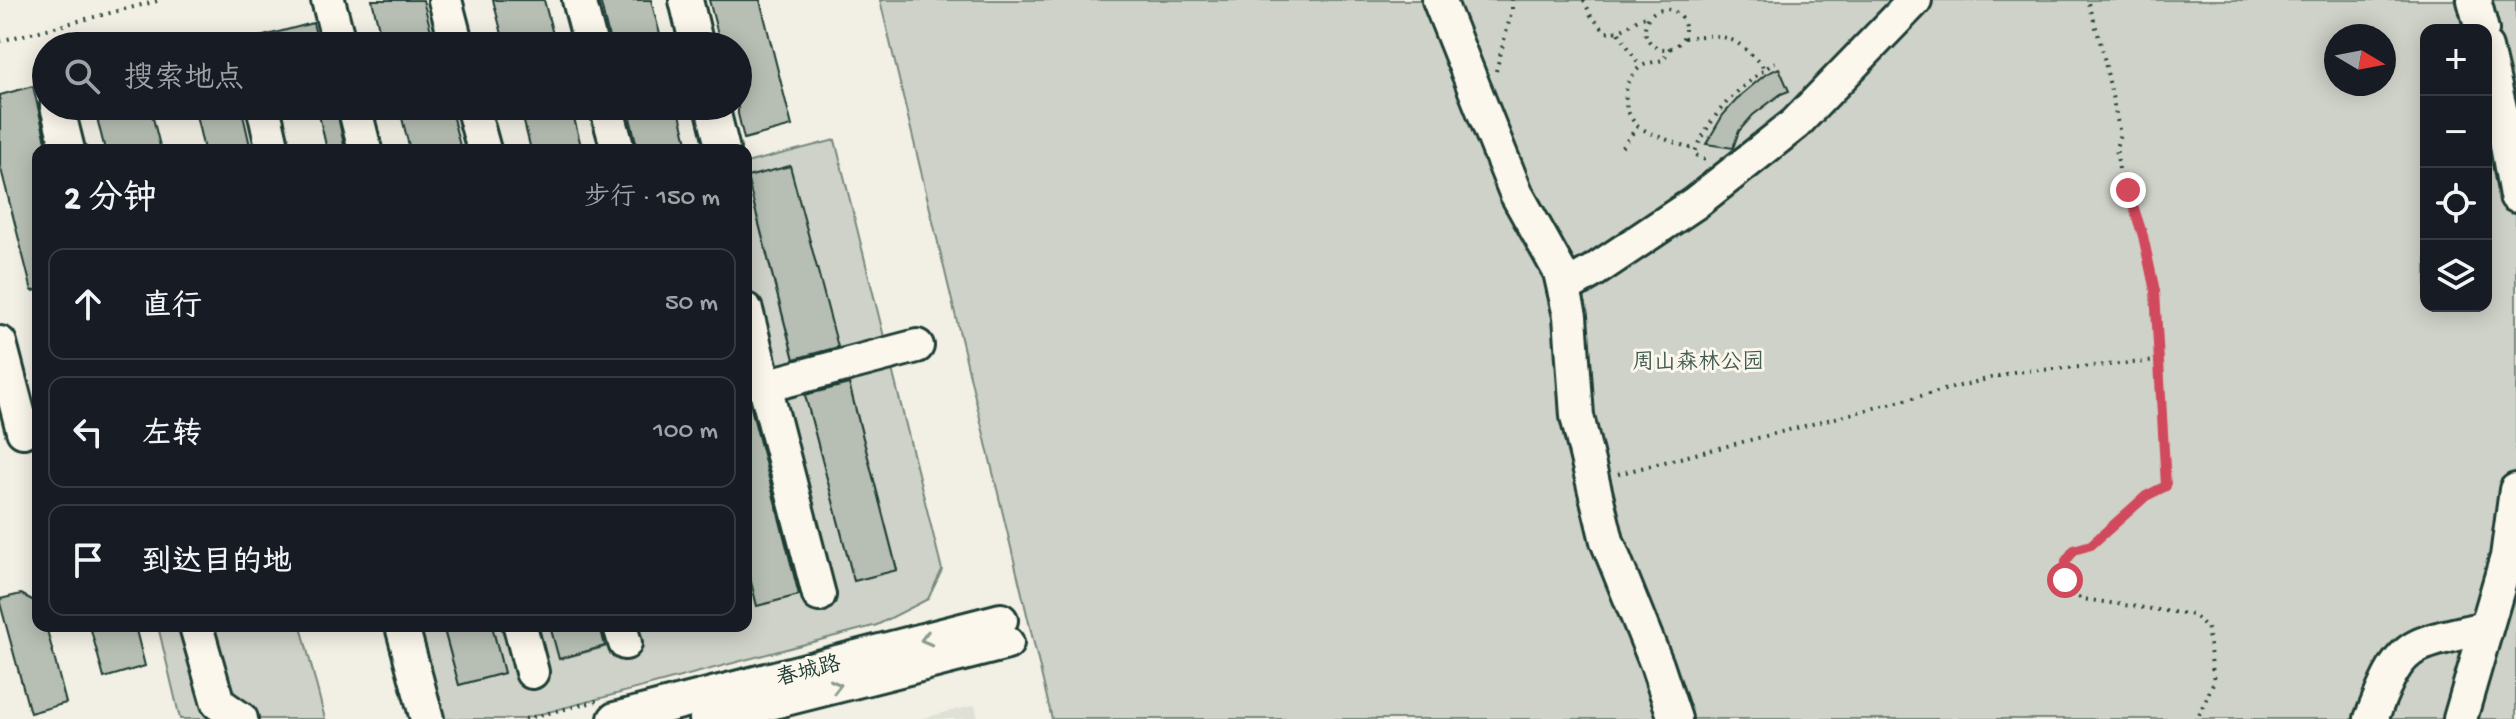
<!DOCTYPE html>
<html lang="zh">
<head>
<meta charset="utf-8">
<style>
	:root { --surface:#171b24; --page:#242831; --text:#f1f3f6; --muted:#9ea1a6; --line:#363941 }
	body { margin:0; font-family:"Gochi Hand","LXGW WenKai TC",sans-serif; background:var(--page); color:var(--text) }
	.controls { position:absolute; right:24px; top:24px; display:grid; overflow:hidden; border-radius:16px; box-shadow:0 4px 20px #0003 }
	.controls button { width:72px; height:72px; display:grid; place-items:center; padding:0; border:0; border-bottom:2px solid var(--line); background:var(--surface); color:var(--text); font:40px sans-serif }
	.compass { position:absolute; left:2324px; top:24px; width:72px; height:72px; border-radius:50%; background:var(--surface); box-shadow:0 4px 20px #0003; rotate:100deg }
	.stop { position:absolute; width:24px; height:24px; margin:-18px; border:6px solid #d1495b; border-radius:50%; background:#fff }
	.stop.end { background:#d1495b; border-color:#fff; box-shadow:0 2px 8px #0008 }
	.list { margin:0; padding:0; list-style:none }
	h2 { display:flex; justify-content:space-between; align-items:center; height:104px; margin:0; padding:0 32px; font-size:34px }
	h2 small { font-size:26px; font-weight:400; color:var(--muted) }
	.list li { display:grid; grid-template-columns:52px 1fr auto; gap:24px; align-items:center; box-sizing:border-box; height:112px; margin:0 16px 16px; padding:0 16px; border:2px solid var(--line); border-radius:16px }
	.list b { display:block; font-size:30px; white-space:nowrap }
	.list em { font-size:26px; font-style:normal; color:var(--muted) }
	.icon { flex:none; width:44px; height:44px; fill:none; stroke:currentColor; stroke-width:2; stroke-linecap:round; stroke-linejoin:round }
	.map { position:relative; flex:none; width:2516px; height:719px; overflow:hidden }
	.search { position:absolute; background:var(--surface); box-shadow:0 4px 20px #0003; left:32px; top:32px; width:720px; height:88px; display:flex; align-items:center; gap:20px; box-sizing:border-box; padding:0 28px; border-radius:44px; color:var(--muted); font-size:30px }
	.panel { position:absolute; background:var(--surface); box-shadow:0 4px 20px #0003; left:32px; top:144px; width:720px; height:488px; border-radius:16px }
	.map>svg:first-child { display:block }
	.built { fill:#e0e1d6 }
	.green { fill:#cfd2c8; stroke:#77887e; stroke-width:2; fill-rule:evenodd }
	.building { fill:#b7beb3; stroke:#1f3d34; stroke-width:2 }
	.lines { fill:none; stroke-linecap:round; stroke-linejoin:round }
	.minor-casing { stroke:#1f3d34; stroke-width:38 }
	.path { stroke:#1f3d34; stroke-width:4; stroke-dasharray:2 6; stroke-linecap:butt }
	.minor { stroke:#fbf7ec; stroke-width:32 }
	.oneway { stroke:#8d9a90 }
	.route { stroke:#d1495b; stroke-width:10 }
	.labels { text-anchor:middle; stroke-width:6; stroke-linejoin:round; paint-order:stroke }
	.park-label { font-size:22px; fill:#425b52; stroke:#fbf7ec }
	.street-label { font-size:22px; fill:#1f3d34; stroke:#fbf7ec }
</style>
</head>
<body>
<div class="map">
<svg width="2516" height="719" viewBox="0 0 2516 719">
	<rect width="100%" height="100%" fill="#f2f0e5"/>
	<filter id="ink" filterUnits="userSpaceOnUse"><feTurbulence type="fractalNoise" baseFrequency=".0125" numOctaves="2"/><feDisplacementMap in="SourceGraphic" scale="16" xChannelSelector="R" yChannelSelector="G"/><feConvolveMatrix kernelMatrix="1 2 1 2 8 2 1 2 1" color-interpolation-filters="sRGB"/></filter>
	<g filter="url(#ink)">
		<polygon class="built" points="975,705 978,719 919,719"/>
		<g class="green">
			<path d="M880,0H2516V719H1052ZM2426,30H2486V306H2426ZM2336,36H2384V84H2336Z"/>
			<path d="M835,140L942,570L928,599L877,625L522,719H427L402,626H443L459,685L504,673L492,626H551L560,659L605,647L600,626H655L656,629L668,626H746V562L757,605L801,594L753,407L746,409V163ZM790,166L839,353L795,364L747,178ZM849,383L897,569L854,581L805,395Z"/>
			<polygon points="158,626 301,626 325,719 180,719"/>
		</g>
		<g class="building">
			<polygon points="372,0 423,0 435,46 383,46"/>
			<polygon points="493,0 544,0 556,46 505,46"/>
			<polygon points="600,0 651,0 663,46 611,46"/>
			<polygon points="709,0 760,0 792,126 744,139 738,114 738,46 721,46"/>
			<polygon points="313,23 319,46 248,46 248,40"/>
			<polygon points="1779,68 1789,91 1781,94 1753,115 1739,131 1733,148 1706,144 1723,115 1741,95 1766,74"/>
			<polygon points="33,86 48,150 38,150 38,290 32,291 0,165 0,95"/>
			<polygon points="94,106 150,106 161,150 105,150"/>
			<polygon points="194,106 241,106 251,150 204,150"/>
			<polygon points="317,106 336,106 345,150 327,150"/>
			<polygon points="399,106 450,106 461,150 410,150"/>
			<polygon points="520,106 571,106 582,150 531,150"/>
			<polygon points="627,106 678,106 689,150 638,150"/>
			<polygon points="790,166 838,347 794,359 747,177"/>
			<polygon points="849,384 897,570 854,581 805,395"/>
			<polygon points="746,404 750,404 799,595 757,606 746,562"/>
			<polygon points="21,594 38,603 38,626 46,626 66,703 30,713 0,603 0,599"/>
			<polygon points="90,626 135,626 145,666 104,678"/>
			<polygon points="443,626 492,626 504,673 459,685"/>
			<polygon points="550,626 600,626 605,646 559,659"/>
		</g>
		<g class="lines">
			<g class="minor-casing">
				<g id="minor">
					<polyline points="328,0 340,46"/>
					<polyline points="445,0 457,46"/>
					<polyline points="579,0 591,46"/>
					<polyline points="686,0 697,46"/>
					<polyline points="1439,0 1516,193 1560,272 1570,316 1577,416 1607,541 1657,665 1675,719"/>
					<polyline points="2474,0 2482,30"/>
					<polyline points="2486,48 2502,117 2516,196"/>
					<polyline points="57,106 68,150"/>
					<polyline points="263,106 273,150"/>
					<polyline points="354,106 365,150"/>
					<polyline points="472,106 484,150"/>
					<polyline points="606,106 618,150"/>
					<polyline points="712,106 723,150"/>
					<polyline points="1564,288 1595,270 1695,203 1795,124 1915,0"/>
					<polyline points="746,310 763,378"/>
					<polyline points="0,343 23,431"/>
					<polyline points="746,382 763,378 819,595"/>
					<polyline points="765,386 917,346"/>
					<polyline points="196,626 218,703 241,719"/>
					<polyline points="402,626 427,719"/>
					<polyline points="520,626 532,672"/>
					<polyline points="620,626 625,643"/>
					<polyline points="615,719 1001,620"/>
					<polyline points="706,719 1007,643"/>
					<path d="M2371,719C2382,694 2392,658 2418,646C2436,637 2465,633 2485,628"/>
					<polyline points="2460,719 2507,557 2516,490"/>
				</g>
			</g>
			<g class="path">
				<path d="M1584,0L1591,16L1606,32C1632,33 1629,17 1650,16"/>
				<circle cx="1665" cy="29" r="20"/>
				<polyline points="1619,33 1640,66"/>
				<path d="M1684,38C1727,32 1736,37 1765,69"/>
				<polyline points="0,41 161,0"/>
				<path d="M1670,48L1663,60C1655,62 1645,63 1639,68C1622,82 1621,110 1637,125C1646,134 1681,144 1695,150"/>
				<polyline points="1496,71 1512,10 1512,0"/>
				<polyline points="1622,147 1637,127"/>
				<path d="M1705,160L1694,154C1715,108 1735,91 1775,62"/>
				<polyline points="2159,361 2166,486 2146,496 2091,545 2074,550 2066,561 2065,580 2068,593 2083,599 2193,615 2207,627 2214,681 2197,719"/>
				<polyline points="1618,474 2014,372 2159,361 2155,291 2143,236 2119,169 2116,148 2120,134 2102,48 2088,0"/>
				<polyline points="525,719 597,701"/>
			</g>
			<use href="#minor" class="minor"/>
		</g>
		<defs><path id="oneway-chevron" d="M-2-3.5L2.5 0L-2 3.5" fill="none" stroke-width="1.6" stroke-linecap="round" stroke-linejoin="round" transform="scale(2)"/></defs>
		<g class="oneway">
			<use href="#oneway-chevron" transform="translate(926 639) rotate(166)"/>
			<use href="#oneway-chevron" transform="translate(836 686) rotate(-14)"/>
		</g>
	</g>
	<g class="lines" filter="url(#ink)">
		<polyline class="route" points="2065,580 2066,561 2074,550 2091,545 2146,496 2166,486 2155,291 2143,236 2128,190"/>
	</g>
	<g class="labels">
		<g class="park-label">
			<text x="1698" y="368">周山森林公园</text>
		</g>
		<g class="street-label">
			<text transform="translate(808 669) rotate(-14)" y="8">春城路</text>
		</g>
	</g>
</svg>
<div class="controls">
<button>+</button>
<button>−</button>
<button><svg class="icon" aria-label="locate" viewBox="0 0 24 24"><circle cx="12" cy="12" r="6"/><path d="M12 2v4M12 18v4M2 12h4M18 12h4"/></svg></button>
<button><svg class="icon" aria-label="layers" viewBox="0 0 24 24"><path d="M12 4l9 5-9 5-9-5zM3 14l9 5 9-5"/></svg></button>
</div>
<svg class="compass" viewBox="-18 -18 36 36"><path d="M0-13l5 13h-10z" fill="#e53935"/><path d="M0 13l5-13h-10z" fill="#9ea1a6"/></svg>
<div class="stop" style="left:2065px;top:580px"></div>
<div class="stop end" style="left:2128px;top:190px"></div>
<div class="search"><svg class="icon" aria-label="search" viewBox="0 0 24 24"><circle cx="10" cy="10" r="6"/><path d="M15 15l6 6"/></svg>搜索地点</div>
<section class="panel">
<h2>2 分钟<small>步行 · 150 m</small></h2>
<ul class="list">
<li><svg class="icon" aria-label="ahead" viewBox="0 0 24 24"><path d="M12 20V5M6 11l6-6 6 6"/></svg><div><b>直行</b></div><em>50 m</em></li>
<li><svg class="icon" aria-label="left" viewBox="0 0 24 24"><path d="M17 20v-9H6M10 6l-5 5 5 5"/></svg><div><b>左转</b></div><em>100 m</em></li>
<li><svg class="icon" aria-label="arrive" viewBox="0 0 24 24"><path d="M6 21V4h12l-3 4 3 4H6"/></svg><div><b>到达目的地</b></div></li>
</ul>
</section>
</div>
</body>
</html>
